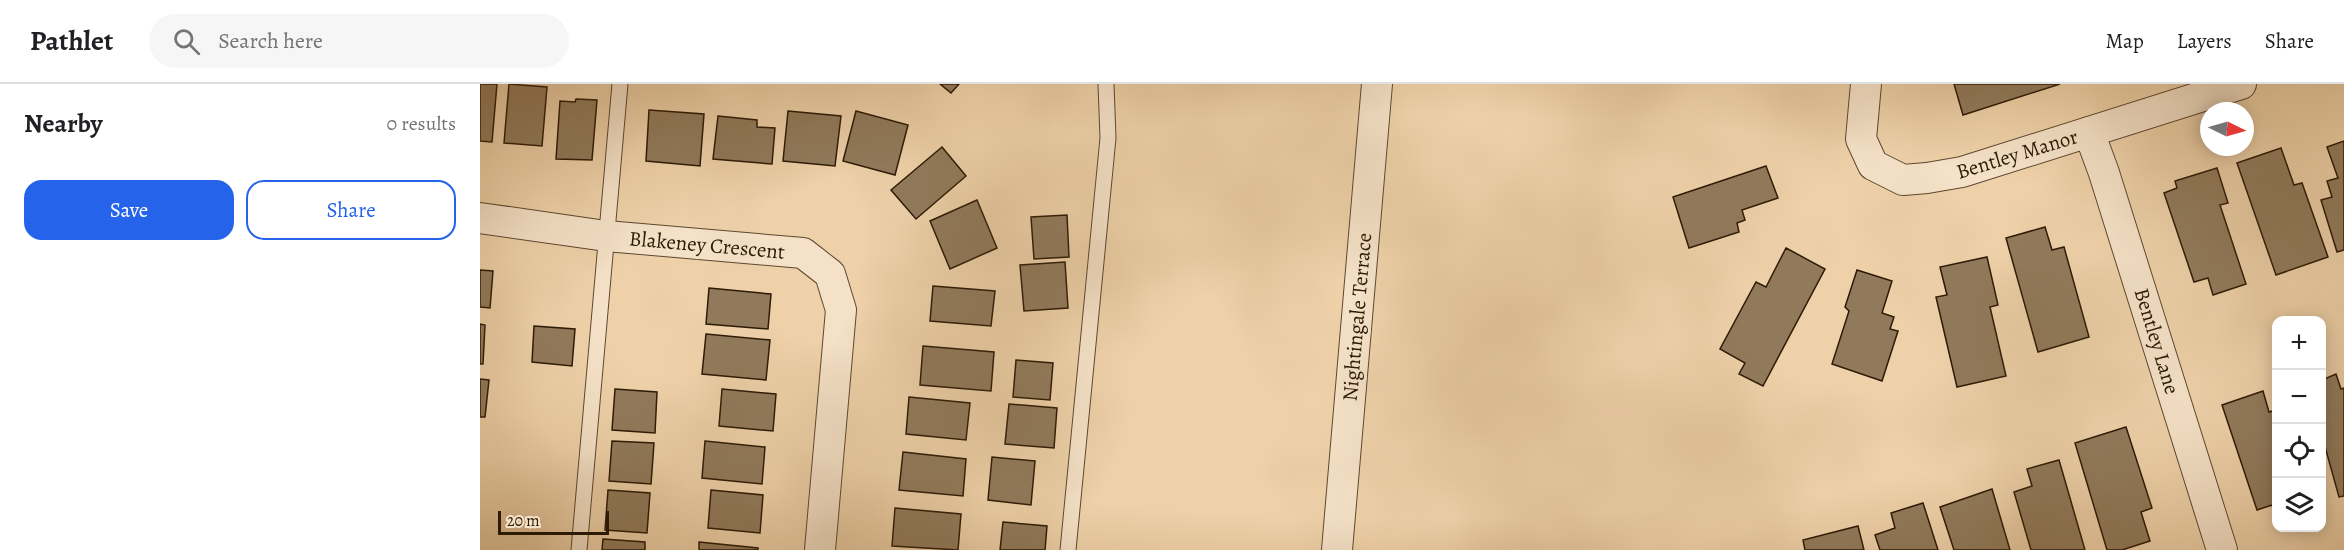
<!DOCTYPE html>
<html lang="en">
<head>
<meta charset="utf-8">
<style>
	:root { --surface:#fff; --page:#f6f6f6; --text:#202124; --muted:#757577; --line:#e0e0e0; --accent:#2563eb }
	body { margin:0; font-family:Alegreya,serif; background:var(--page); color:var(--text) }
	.controls { position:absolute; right:18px; bottom:18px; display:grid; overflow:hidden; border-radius:12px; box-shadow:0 3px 15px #0003 }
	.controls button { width:54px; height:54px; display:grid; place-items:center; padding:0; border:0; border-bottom:2px solid var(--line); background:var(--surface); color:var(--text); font:30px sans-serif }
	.compass { position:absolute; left:1720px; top:18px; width:54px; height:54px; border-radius:50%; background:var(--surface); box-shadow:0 3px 15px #0003; rotate:95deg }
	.scale { position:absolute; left:18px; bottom:15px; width:111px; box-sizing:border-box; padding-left:6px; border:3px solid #2d1b06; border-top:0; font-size:16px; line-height:21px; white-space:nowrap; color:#2d1b06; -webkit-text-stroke:4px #f4e1c7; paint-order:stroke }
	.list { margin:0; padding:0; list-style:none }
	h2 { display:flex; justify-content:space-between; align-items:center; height:78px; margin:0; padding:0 24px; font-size:26px }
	h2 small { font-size:20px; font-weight:400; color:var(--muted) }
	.actions { display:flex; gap:12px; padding:18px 24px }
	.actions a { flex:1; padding:14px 0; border:2px solid var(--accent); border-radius:18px; text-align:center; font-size:21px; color:var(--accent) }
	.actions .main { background:var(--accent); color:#fff }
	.icon { flex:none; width:33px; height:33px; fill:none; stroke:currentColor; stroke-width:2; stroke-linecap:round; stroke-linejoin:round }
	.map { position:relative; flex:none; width:1864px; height:466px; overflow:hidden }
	header { display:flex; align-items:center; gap:36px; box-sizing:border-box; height:84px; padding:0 30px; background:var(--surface); border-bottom:2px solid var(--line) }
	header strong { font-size:28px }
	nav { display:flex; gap:33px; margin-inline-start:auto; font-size:21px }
	.search { width:420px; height:54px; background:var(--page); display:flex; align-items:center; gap:15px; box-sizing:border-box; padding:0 21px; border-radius:33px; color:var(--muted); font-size:22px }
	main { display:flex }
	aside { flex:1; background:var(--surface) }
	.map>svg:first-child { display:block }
	.building { fill:#917a5b; stroke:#2d1b06; stroke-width:1.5 }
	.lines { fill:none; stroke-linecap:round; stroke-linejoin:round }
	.service-casing { stroke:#5d482f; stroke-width:17 }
	.minor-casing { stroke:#5d482f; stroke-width:32 }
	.service { stroke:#f4e1c7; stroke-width:15 }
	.minor { stroke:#f4e1c7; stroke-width:30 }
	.labels { text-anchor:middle; stroke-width:6; stroke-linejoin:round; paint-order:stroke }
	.street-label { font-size:21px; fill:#2d1b06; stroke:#f4e1c7 }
</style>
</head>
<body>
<header>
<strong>Pathlet</strong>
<div class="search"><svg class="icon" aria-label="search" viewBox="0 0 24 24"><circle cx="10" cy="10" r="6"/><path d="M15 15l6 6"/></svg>Search here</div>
<nav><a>Map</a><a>Layers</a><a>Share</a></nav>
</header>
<main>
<aside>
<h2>Nearby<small>0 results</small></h2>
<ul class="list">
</ul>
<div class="actions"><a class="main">Save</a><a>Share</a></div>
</aside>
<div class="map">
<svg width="1864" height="466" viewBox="0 0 1864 466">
	<rect width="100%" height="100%" fill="#eed1a9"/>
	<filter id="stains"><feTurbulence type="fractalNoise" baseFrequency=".00333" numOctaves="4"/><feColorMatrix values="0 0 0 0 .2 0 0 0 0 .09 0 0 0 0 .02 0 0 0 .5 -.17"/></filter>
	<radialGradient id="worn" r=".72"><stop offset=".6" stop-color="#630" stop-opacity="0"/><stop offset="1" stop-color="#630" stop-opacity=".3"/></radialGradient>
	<g class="building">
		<polygon points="0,0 17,0 12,58 0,57"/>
		<polygon points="29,0 67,3 62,62 24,59"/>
		<polygon points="460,0 479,0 471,9"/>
		<polygon points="1474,0 1580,0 1483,31"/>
		<polygon points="96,15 117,16 112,76 76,75 80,17 95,18"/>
		<polygon points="169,26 224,30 220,82 166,77"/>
		<polygon points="308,27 361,32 355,82 303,77"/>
		<polygon points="376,27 428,41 415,91 363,77"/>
		<polygon points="238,32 277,36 277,43 295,44 292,80 233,75"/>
		<polygon points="1864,57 1864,166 1857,168 1841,116 1852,113 1847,97 1858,94 1847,63"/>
		<polygon points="462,63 486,92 436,135 411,106"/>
		<polygon points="1801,64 1814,101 1822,99 1848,173 1796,191 1757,79"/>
		<polygon points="1286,82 1298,114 1262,126 1265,136 1257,139 1259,148 1209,164 1193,113"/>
		<polygon points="1737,84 1748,119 1740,121 1766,200 1733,211 1728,194 1714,198 1684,109 1697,104 1695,97"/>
		<polygon points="497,116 517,164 470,185 450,137"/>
		<polygon points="587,131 589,173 554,175 551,133"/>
		<polygon points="1565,143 1572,166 1584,163 1609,253 1558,268 1526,154"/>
		<polygon points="1306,164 1345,185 1283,302 1259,290 1265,279 1240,265 1276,198 1286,203"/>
		<polygon points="1507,173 1518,221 1510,223 1526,292 1477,303 1456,213 1467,211 1460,183"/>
		<polygon points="585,178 588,224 544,227 540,181"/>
		<polygon points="0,186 13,187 10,224 0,223"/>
		<polygon points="1377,186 1412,197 1402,229 1414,233 1410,245 1418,247 1402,297 1352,280 1369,227 1365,223"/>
		<polygon points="453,202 515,207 511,242 450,237"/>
		<polygon points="229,204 291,210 288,245 226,240"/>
		<polygon points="0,240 5,241 3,280 0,280"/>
		<polygon points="54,242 95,245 92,282 52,278"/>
		<polygon points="226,250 290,256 286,296 222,290"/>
		<polygon points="443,262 514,268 511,307 440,301"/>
		<polygon points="536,276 573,279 570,316 533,313"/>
		<polygon points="1856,290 1861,305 1864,304 1864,412 1859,413 1842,352 1842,296"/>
		<polygon points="0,295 9,296 5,333 0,333"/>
		<polygon points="135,305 177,308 175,349 132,346"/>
		<polygon points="242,305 296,310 293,347 239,342"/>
		<polygon points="1783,307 1789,328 1796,326 1796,433 1792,421 1777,426 1742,321"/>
		<polygon points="429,313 490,319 486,356 426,350"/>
		<polygon points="529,320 577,324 574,364 525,360"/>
		<polygon points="1646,343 1672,424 1661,428 1670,457 1642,466 1627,466 1595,359"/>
		<polygon points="132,357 174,359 171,400 129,397"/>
		<polygon points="225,357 285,363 282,400 222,394"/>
		<polygon points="423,368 486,375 483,412 419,406"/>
		<polygon points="512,373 555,377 551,421 508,416"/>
		<polygon points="1579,376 1605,466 1551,466 1534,408 1552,402 1547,385"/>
		<polygon points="1512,405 1530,466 1474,466 1460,423"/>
		<polygon points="128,406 170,409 167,449 125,446"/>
		<polygon points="231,406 283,411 280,449 228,444"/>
		<polygon points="1443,419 1458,466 1400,466 1395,451 1415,444 1411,429"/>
		<polygon points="415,424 481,430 478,466 412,462"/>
		<polygon points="523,438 567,442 565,466 520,466"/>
		<polygon points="1378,442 1384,466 1325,466 1323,456"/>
		<polygon points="123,455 165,458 165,466 122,466"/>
		<polygon points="219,458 278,464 278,466 219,466"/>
	</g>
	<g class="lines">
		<g class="service-casing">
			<g id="service">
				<polyline points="99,466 140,0"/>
				<polyline points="588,466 628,54 626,0"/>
			</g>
		</g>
		<g class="minor-casing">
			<g id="minor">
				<polyline points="1386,0 1381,55 1393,81 1423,96 1447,94 1482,88 1761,0"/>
				<polyline points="1609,48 1624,89 1742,466"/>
				<polyline points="0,134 126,152 323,169 350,190 361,226 340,466"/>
				<polyline points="857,466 897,0"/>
			</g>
		</g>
		<use href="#service" class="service"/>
		<use href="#minor" class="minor"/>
	</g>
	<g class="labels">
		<g class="street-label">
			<text transform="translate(1537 70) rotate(-17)" y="7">Bentley Manor</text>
			<text transform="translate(227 161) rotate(5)" y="7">Blakeney Crescent</text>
			<text transform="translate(877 233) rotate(-85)" y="7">Nightingale Terrace</text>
			<text transform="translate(1677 257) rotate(73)" y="7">Bentley Lane</text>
		</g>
	</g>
	<rect width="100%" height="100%" filter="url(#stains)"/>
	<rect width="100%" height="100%" fill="url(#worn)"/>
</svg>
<div class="controls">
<button>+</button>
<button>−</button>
<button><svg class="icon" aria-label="locate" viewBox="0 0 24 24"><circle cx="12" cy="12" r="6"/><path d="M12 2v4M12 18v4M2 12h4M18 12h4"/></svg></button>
<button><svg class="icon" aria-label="layers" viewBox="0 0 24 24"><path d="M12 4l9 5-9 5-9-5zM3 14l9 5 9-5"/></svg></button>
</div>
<svg class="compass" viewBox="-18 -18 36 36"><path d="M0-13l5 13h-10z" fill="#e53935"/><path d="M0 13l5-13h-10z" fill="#757577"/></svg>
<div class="scale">20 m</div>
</div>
</main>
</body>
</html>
